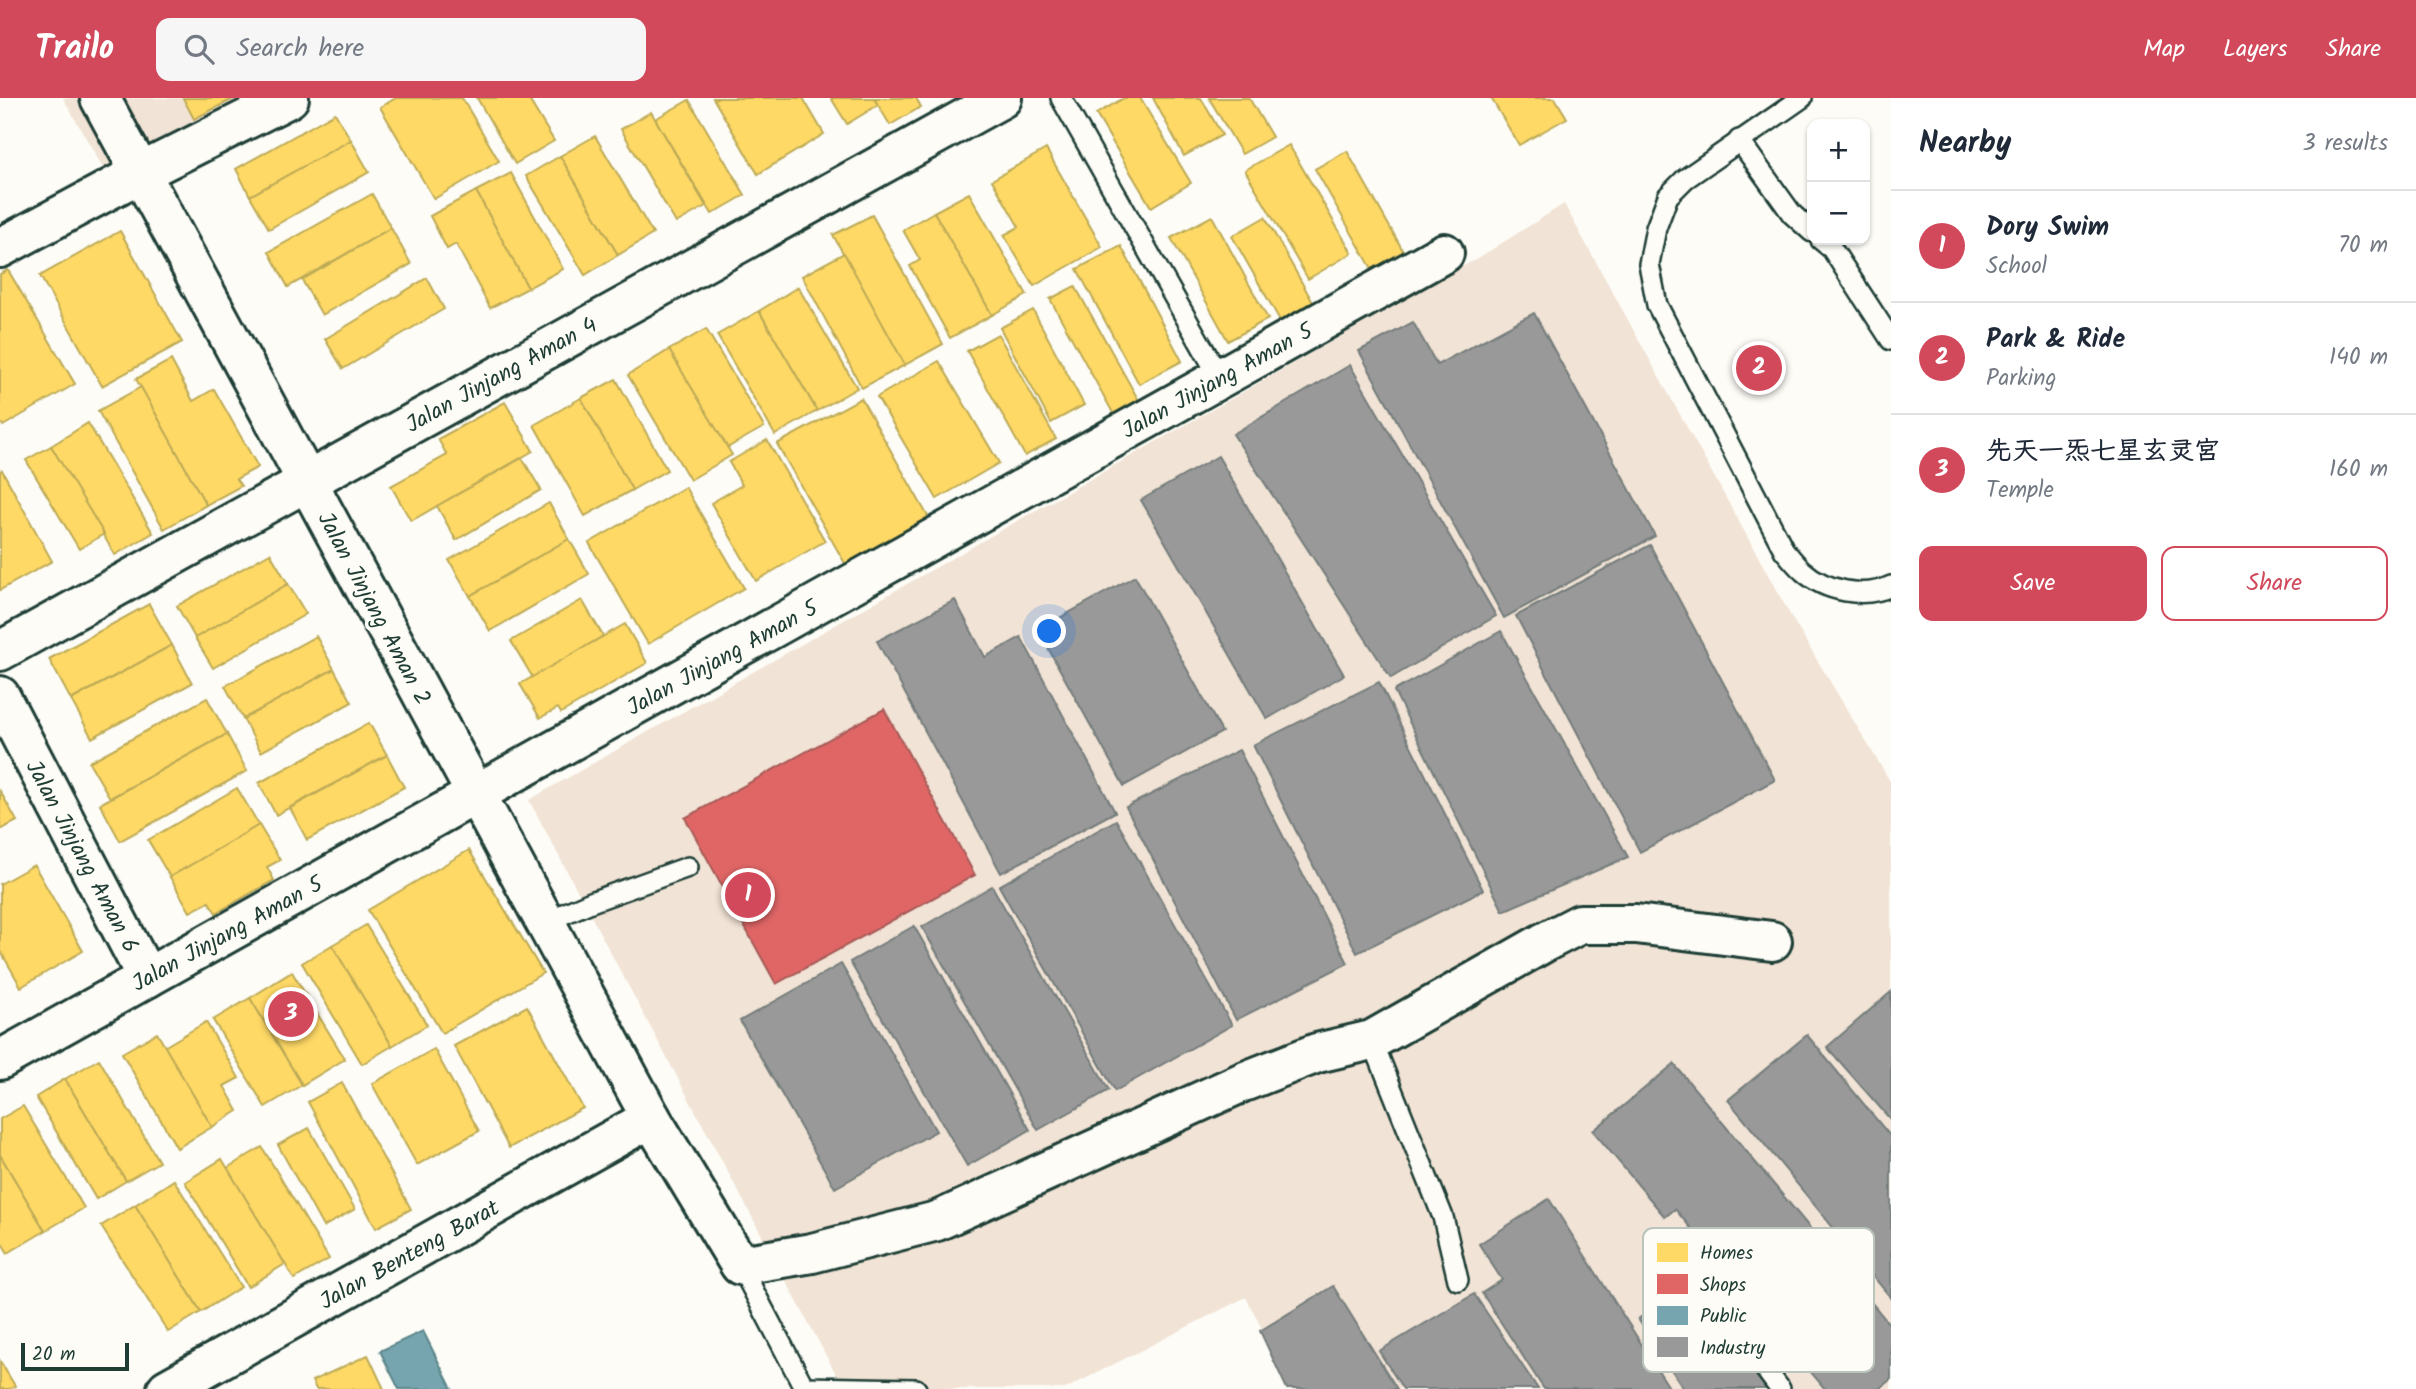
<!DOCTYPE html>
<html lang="en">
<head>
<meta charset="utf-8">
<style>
	:root { --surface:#fff; --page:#f6f6f7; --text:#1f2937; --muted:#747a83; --line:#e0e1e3; --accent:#d1495b }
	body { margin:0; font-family:Kalam,"LXGW WenKai TC",sans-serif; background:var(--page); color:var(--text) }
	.controls { position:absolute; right:21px; top:21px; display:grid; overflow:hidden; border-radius:14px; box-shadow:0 2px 5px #0004 }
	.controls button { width:63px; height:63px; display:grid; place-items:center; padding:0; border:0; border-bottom:2px solid var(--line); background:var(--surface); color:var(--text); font:35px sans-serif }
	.scale { position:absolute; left:21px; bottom:18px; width:108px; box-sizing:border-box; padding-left:7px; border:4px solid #1f3d34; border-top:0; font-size:19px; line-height:24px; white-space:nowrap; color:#1f3d34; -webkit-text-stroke:5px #fdfcf7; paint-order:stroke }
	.you { position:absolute; left:1050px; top:534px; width:24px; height:24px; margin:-18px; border:5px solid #fff; border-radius:50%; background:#1a73e8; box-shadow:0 0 0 10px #1a73e833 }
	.badge { display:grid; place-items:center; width:46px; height:46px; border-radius:50%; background:var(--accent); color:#fff; font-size:23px; font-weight:700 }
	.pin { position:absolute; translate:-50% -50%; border:4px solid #fff; box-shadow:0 2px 7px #0006 }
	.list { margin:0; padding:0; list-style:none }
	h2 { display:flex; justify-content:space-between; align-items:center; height:91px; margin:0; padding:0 28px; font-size:30px }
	h2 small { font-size:23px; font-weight:400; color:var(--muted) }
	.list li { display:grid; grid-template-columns:46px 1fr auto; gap:21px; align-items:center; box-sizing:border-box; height:112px; padding:0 28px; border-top:2px solid var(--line) }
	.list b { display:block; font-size:26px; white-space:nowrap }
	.list p { margin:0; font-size:23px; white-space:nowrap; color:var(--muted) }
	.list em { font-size:23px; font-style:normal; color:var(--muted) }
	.actions { display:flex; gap:14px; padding:21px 28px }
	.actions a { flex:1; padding:16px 0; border:2px solid var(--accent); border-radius:14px; text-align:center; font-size:24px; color:var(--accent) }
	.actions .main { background:var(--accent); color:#fff }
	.icon { flex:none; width:38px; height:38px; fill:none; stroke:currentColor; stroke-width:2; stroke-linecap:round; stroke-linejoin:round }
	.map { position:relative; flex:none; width:1891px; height:1291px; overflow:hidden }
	header { display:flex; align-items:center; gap:42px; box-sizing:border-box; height:98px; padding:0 35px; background:var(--accent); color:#fff }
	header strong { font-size:33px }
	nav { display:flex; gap:38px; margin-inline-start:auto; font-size:24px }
	.search { width:490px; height:63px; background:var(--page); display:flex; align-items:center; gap:18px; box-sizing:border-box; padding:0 24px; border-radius:14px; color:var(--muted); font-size:26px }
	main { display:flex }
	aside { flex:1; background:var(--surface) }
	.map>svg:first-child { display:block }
	.built { fill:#f1e3d5 }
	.homes { fill:#ffd966; stroke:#bcaa57; stroke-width:2 }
	.shops { fill:#e06666; stroke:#a65a57; stroke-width:2 }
	.public { fill:#76a5af; stroke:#5c868a; stroke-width:2 }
	.industry { fill:#999; stroke:#747d7b; stroke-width:2 }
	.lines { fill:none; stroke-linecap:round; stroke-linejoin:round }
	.lane-casing { stroke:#1f3d34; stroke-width:24 }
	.street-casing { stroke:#1f3d34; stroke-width:44 }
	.lane { stroke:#fdfcf7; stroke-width:19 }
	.street { stroke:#fdfcf7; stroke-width:38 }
	.labels { text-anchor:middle; stroke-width:7; stroke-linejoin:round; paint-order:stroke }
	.street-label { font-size:23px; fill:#1f3d34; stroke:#fdfcf7 }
	.key { fill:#fdfcf7; stroke:#bac3bc; stroke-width:2 }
	.key-label { font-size:19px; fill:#1f3d34 }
</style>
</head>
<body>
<header>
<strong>Trailo</strong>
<div class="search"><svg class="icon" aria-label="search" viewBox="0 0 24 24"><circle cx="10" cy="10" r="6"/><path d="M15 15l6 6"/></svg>Search here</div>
<nav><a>Map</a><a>Layers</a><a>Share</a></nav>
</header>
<main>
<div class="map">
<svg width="1891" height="1291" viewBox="0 0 1891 1291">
	<rect width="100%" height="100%" fill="#fdfcf7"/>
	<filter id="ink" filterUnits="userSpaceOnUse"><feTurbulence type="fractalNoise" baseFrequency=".0143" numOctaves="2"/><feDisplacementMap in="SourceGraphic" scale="14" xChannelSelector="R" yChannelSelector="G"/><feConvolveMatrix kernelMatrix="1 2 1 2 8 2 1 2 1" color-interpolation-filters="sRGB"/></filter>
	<g filter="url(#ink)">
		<g class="built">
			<polygon points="63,0 257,0 106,75"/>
			<polygon points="1564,106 1793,522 1891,685 1891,1291 1292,1291 1246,1199 1065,1291 844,1291 529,702 1483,157"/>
		</g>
		<g class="homes">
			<polygon points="183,0 235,0 194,21"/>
			<polygon points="396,0 462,0 499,63 434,101 380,9"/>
			<polygon points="477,0 528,0 554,43 515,66"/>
			<polygon points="713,0 803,0 824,36 758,76"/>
			<polygon points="831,0 874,0 878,7 847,26"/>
			<polygon points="874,0 916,0 921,9 890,27"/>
			<polygon points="1124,0 1140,0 1191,85 1151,109 1096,16"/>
			<polygon points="1153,0 1201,0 1222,37 1184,58"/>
			<polygon points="1209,0 1249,0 1272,39 1242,56"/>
			<polygon points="1491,0 1555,0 1567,20 1519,47"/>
			<polygon points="689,2 745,97 712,116 655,21"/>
			<polygon points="651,14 706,108 676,125 621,31"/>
			<polygon points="335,15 351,42 250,98 236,71"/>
			<polygon points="595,38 653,136 618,157 560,58"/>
			<polygon points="351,42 369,74 269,131 250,98"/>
			<polygon points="1289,47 1352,155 1308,181 1245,72"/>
			<polygon points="1046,51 1102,149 1034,188 1004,137 1019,129 992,82"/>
			<polygon points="1347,53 1406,158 1375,176 1315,71"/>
			<polygon points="560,58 618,157 585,177 526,78"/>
			<polygon points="511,75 563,171 528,190 476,93"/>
			<polygon points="476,93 528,190 490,210 456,146 447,151 430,118"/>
			<polygon points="969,95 1027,197 992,217 934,114"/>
			<polygon points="372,96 391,130 288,189 269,154"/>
			<polygon points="934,114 992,217 950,240 910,168 920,162 903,132"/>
			<polygon points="872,117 943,246 905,267 833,137"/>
			<polygon points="1212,118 1268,221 1228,243 1171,140"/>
			<polygon points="1265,119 1315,208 1282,226 1232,138"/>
			<polygon points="391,130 411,166 322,217 302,182"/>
			<polygon points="120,133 182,244 102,288 40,178"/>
			<polygon points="1121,148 1182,263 1139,286 1077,171"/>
			<polygon points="844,155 905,267 862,290 802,178"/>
			<polygon points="8,172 75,286 3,328 0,323 0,176"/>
			<polygon points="427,180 444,211 343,271 325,241"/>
			<polygon points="1075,188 1143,310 1118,324 1050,201"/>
			<polygon points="798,189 857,290 817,313 759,213"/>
			<polygon points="1033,212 1084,307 1051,325 1000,230"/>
			<polygon points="759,213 817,313 775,337 717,237"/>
			<polygon points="706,231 764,329 727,350 669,252"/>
			<polygon points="998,236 1056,341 1025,358 967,253"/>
			<polygon points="669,252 732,357 690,382 628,277"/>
			<polygon points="171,262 193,303 214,291 258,369 236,381 241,388 206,407 136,281"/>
			<polygon points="939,263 999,365 937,401 877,299"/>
			<polygon points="616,281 667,372 632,392 581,300"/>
			<polygon points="141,289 206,407 164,431 98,313"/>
			<polygon points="581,300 632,392 585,418 534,327"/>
			<polygon points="861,300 934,429 851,476 777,346"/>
			<polygon points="505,304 533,353 411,423 391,388 447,357 438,341"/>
			<polygon points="88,325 153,435 115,457 51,348"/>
			<polygon points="767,342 825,443 756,483 711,405 742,387 729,364"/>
			<polygon points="51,348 104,436 79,451 26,362"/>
			<polygon points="522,360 541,392 456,442 437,408"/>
			<polygon points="2,372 52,463 0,492 0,373"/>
			<polygon points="685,389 744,490 648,546 589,445"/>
			<polygon points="549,405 569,441 470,498 449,462"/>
			<polygon points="569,441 589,476 490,533 470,498"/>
			<polygon points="270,455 288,486 195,540 177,508"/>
			<polygon points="288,486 306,516 213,570 195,540"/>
			<polygon points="582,502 603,538 533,580 511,543"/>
			<polygon points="149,506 172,547 71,602 49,561"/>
			<polygon points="625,526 647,565 561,615 558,610 540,620 520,586"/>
			<polygon points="316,538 334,571 243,621 225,588"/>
			<polygon points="172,547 192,585 92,640 71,602"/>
			<polygon points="334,571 352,604 261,654 243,621"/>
			<polygon points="207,600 227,636 110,700 89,664"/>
			<polygon points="369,625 387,657 276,717 259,685"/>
			<polygon points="227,636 247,673 120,743 100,706"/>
			<polygon points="387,657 404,689 307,742 290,710"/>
			<polygon points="237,690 259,727 170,779 148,742"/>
			<polygon points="0,693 17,723 0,732"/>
			<polygon points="259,727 280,762 267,769 274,782 216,815 209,804 190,814 170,779"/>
			<polygon points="469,752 543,875 442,935 368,812"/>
			<polygon points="34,767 83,853 21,889 0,852 0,786"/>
			<polygon points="366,827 427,927 392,948 332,847"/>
			<polygon points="332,847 392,948 362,966 302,865"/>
			<polygon points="292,874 345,961 302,987 250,900"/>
			<polygon points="250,900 302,987 265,1009 213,922"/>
			<polygon points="527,908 583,1010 509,1050 454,948"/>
			<polygon points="206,924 239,980 224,988 238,1013 212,1029 164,949"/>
			<polygon points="157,935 212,1029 177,1050 122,955"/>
			<polygon points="434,951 479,1033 417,1067 372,986"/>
			<polygon points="99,961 159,1064 126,1083 65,981"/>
			<polygon points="65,981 126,1083 96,1101 36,999"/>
			<polygon points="342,985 411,1111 376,1130 308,1004"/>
			<polygon points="23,1008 84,1110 45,1133 0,1057 0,1021"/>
			<polygon points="309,1030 355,1111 323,1129 278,1047"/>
			<polygon points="262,1049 329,1161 294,1181 227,1070"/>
			<polygon points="0,1057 45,1133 8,1155 0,1142"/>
			<polygon points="222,1061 285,1166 248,1189 185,1084"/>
			<polygon points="174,1082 241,1189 201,1214 135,1107"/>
			<polygon points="135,1107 201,1214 168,1234 101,1128"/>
			<polygon points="368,1257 384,1291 316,1291 312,1283"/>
			<polygon points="0,1263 15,1288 10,1291 0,1291"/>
		</g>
		<polygon class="shops" points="884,611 975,777 776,886 685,720"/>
		<polygon class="public" points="423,1233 452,1291 399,1291 380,1253"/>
		<g class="industry">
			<polygon points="1534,215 1655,438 1504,520 1359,253 1413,224 1437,267"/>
			<polygon points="1350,267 1496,518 1391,580 1233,336"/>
			<polygon points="1218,358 1344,577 1267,621 1141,402"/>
			<polygon points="1650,447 1775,682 1640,754 1516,518"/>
			<polygon points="1135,478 1222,634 1124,688 1038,532"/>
			<polygon points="955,502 985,559 1021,539 1115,714 1001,775 877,543"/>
			<polygon points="1501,533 1628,759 1503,813 1394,593"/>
			<polygon points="1379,584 1483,792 1357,855 1253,647"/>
			<polygon points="1239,652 1348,865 1236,922 1126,709"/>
			<polygon points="1116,722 1232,927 1115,993 999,788"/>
			<polygon points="992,788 1109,992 1038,1032 922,829"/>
			<polygon points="914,828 1030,1032 967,1068 850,864"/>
			<polygon points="841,866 936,1033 835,1090 740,923"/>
			<polygon points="1891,894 1891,1022 1827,949"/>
			<polygon points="1807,937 1891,1039 1891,1200 1728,1002"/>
			<polygon points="1674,966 1891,1228 1891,1281 1879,1291 1825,1291 1675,1111 1665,1119 1593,1033"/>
			<polygon points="1549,1101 1670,1291 1544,1291 1482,1195 1502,1182 1479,1146"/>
			<polygon points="1696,1183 1766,1291 1684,1291 1638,1221"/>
			<polygon points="1333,1188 1397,1291 1287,1291 1260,1233"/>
			<polygon points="1474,1196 1538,1291 1403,1291 1379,1253"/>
		</g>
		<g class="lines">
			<g class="lane-casing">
				<g id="lane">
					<polyline points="1061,0 1220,280"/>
					<path d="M1802,0L1685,81L1668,98L1656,130L1649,166L1657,207L1784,452C1790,459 1796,467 1803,473C1825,493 1864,501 1891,488"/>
					<polyline points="1739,42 1792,116 1812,134"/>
					<polyline points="1821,142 1832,151 1891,242"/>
					<polyline points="545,824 591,804 688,769"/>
					<polyline points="1372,942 1443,1119 1458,1182"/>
					<polyline points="740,1167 805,1291"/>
					<polyline points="1698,1180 1780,1291"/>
					<polyline points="803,1289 916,1291"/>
				</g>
			</g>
			<g class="street-casing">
				<g id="street">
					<polyline points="100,0 651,1020 740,1167 812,1155 937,1123 1243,984 1317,955 1372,942 1543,845 1580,826 1636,826 1772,843"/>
					<polyline points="0,150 140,75 289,0"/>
					<polyline points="0,553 1002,0"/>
					<polyline points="0,598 147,880"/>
					<polyline points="0,962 1444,155"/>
					<polyline points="167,1291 651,1020"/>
				</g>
			</g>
			<use href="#lane" class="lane"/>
			<use href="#street" class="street"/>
		</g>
	</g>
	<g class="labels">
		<g class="street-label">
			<text transform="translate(501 276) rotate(-29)" y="8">Jalan Jinjang Aman 4</text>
			<text transform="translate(1217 282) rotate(-29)" y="8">Jalan Jinjang Aman 5</text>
			<text transform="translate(375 510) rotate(62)" y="8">Jalan Jinjang Aman 2</text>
			<text transform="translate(722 559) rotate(-29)" y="8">Jalan Jinjang Aman 5</text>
			<text transform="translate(83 758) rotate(62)" y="8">Jalan Jinjang Aman 6</text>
			<text transform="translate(227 835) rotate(-29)" y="8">Jalan Jinjang Aman 5</text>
			<text transform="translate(409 1156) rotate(-29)" y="8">Jalan Benteng Barat</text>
		</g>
	</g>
	<rect x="1643" y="1130" width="231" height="144" rx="10" class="key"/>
	<rect x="1657" y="1145" width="31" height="19" fill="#ffd966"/>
	<rect x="1657" y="1176" width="31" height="20" fill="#e06666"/>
	<rect x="1657" y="1208" width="31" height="19" fill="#76a5af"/>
	<rect x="1657" y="1239" width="31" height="20" fill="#999"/>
	<g class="key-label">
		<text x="1700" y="1161">Homes</text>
		<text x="1700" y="1193">Shops</text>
		<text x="1700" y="1224">Public</text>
		<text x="1700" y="1256">Industry</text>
	</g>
</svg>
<div class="controls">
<button>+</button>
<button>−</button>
</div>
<div class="scale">20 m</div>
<div class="you"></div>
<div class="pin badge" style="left:748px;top:797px">1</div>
<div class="pin badge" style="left:1759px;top:270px">2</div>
<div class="pin badge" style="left:291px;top:916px">3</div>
</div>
<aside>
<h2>Nearby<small>3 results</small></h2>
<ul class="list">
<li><span class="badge">1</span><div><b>Dory Swim</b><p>School</p></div><em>70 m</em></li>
<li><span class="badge">2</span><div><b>Park &amp; Ride</b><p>Parking</p></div><em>140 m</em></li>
<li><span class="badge">3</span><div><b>先天一炁七星玄灵宫</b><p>Temple</p></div><em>160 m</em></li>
</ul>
<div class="actions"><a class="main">Save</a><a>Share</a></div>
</aside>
</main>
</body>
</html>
